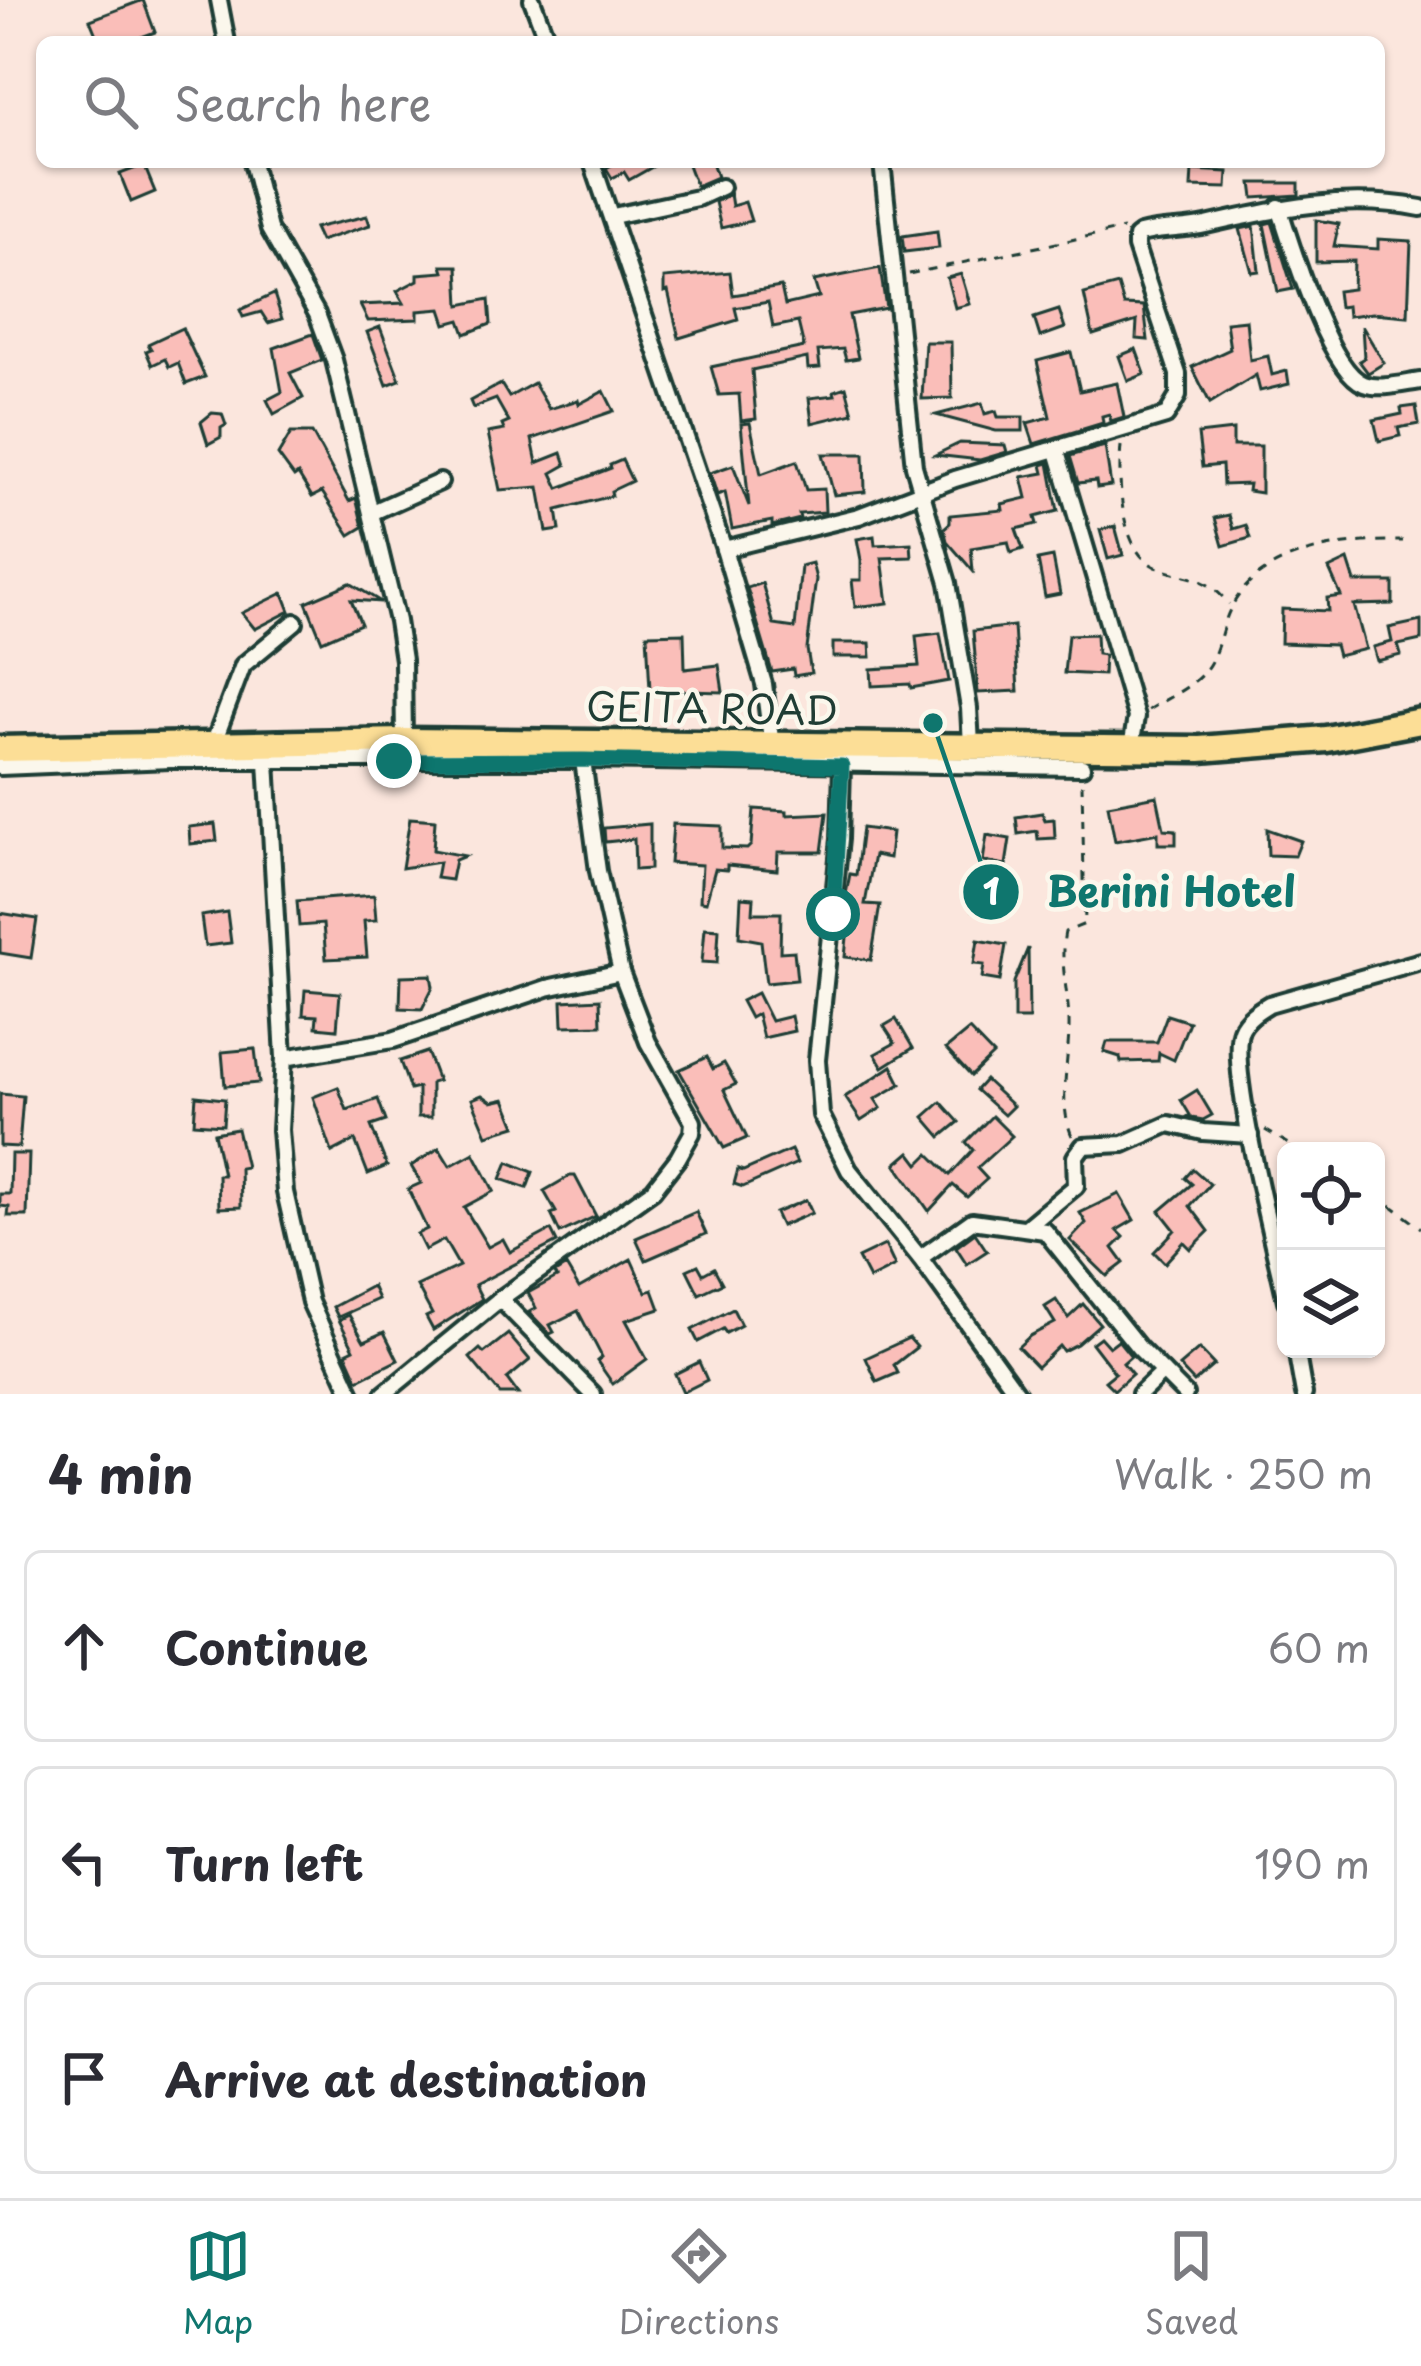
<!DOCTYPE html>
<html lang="en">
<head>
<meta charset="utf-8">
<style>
	:root { --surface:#fff; --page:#f7f7f7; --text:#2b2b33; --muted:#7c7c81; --line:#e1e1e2; --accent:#0f766e }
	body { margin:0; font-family:"Playpen Sans",sans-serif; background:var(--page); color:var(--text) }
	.controls { position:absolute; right:36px; bottom:36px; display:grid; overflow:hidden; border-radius:18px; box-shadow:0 3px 9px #0004 }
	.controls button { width:108px; height:108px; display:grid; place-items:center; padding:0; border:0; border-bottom:3px solid var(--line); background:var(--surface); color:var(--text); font:60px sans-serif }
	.stop { position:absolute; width:36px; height:36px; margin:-27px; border:9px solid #0f766e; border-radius:50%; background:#fff }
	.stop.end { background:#0f766e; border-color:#fff; box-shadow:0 3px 12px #0008 }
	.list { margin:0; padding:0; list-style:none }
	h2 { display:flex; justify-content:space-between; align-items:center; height:156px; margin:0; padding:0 48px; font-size:51px }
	h2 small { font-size:39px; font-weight:400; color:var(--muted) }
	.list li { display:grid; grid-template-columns:78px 1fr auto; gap:36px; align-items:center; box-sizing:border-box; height:192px; margin:0 24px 24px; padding:0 24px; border:3px solid var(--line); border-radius:18px }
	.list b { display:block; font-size:45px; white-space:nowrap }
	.list em { font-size:39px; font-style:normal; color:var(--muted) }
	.icon { flex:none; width:66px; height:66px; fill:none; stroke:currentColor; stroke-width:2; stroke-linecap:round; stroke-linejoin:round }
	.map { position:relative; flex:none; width:1421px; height:1394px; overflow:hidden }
	.search { position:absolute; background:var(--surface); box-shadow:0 3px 9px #0004; left:36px; right:36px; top:36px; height:132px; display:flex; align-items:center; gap:30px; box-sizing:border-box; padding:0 42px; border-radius:18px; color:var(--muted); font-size:45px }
	.sheet { height:804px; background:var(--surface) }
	nav { display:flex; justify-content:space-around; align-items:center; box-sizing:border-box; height:168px; border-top:3px solid var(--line); background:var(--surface); font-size:33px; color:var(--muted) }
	nav a { display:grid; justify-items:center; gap:6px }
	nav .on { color:var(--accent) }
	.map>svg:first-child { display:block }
	.building { fill:#fabeb9; stroke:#1f3d34; stroke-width:3 }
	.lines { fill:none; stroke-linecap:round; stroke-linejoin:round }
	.street-casing { stroke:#1f3d34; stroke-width:22 }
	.highway-casing { stroke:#1f3d34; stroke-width:33 }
	.path { stroke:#1f3d34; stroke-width:3; stroke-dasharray:9 9; stroke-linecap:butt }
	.street { stroke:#fbf7ec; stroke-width:14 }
	.highway { stroke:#fcde96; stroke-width:24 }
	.route { stroke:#0f766e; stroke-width:15 }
	.labels { text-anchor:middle; stroke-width:9; stroke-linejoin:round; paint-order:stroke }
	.street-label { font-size:39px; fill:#1f3d34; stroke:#fbf7ec }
	.leader { fill:none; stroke:#0f766e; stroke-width:4.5 }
	.callout-dot { fill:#0f766e; stroke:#fbf7ec; stroke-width:4.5 }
	.mark-label { font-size:36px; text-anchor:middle; font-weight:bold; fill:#fff }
	.callout-label { font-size:42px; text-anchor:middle; font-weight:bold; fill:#0f766e; stroke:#fbf7ec; stroke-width:9; stroke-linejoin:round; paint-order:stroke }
</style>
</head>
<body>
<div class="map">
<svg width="1421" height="1394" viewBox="0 0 1421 1394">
	<rect width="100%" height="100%" fill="#fbe6dd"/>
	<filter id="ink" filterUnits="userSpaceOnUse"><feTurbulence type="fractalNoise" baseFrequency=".00833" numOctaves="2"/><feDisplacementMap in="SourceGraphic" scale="24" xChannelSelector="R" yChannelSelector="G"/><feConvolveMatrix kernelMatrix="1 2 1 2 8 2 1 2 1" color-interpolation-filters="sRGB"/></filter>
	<g filter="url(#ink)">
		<g class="building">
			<polygon points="143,0 155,32 128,42 99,42 90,20"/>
			<polygon points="618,162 661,162 629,180 624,172 612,178 606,168"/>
			<polygon points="687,162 712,162 717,177 696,186"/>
			<polygon points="144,165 155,192 131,202 120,174"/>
			<polygon points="1192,170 1228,172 1227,188 1191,187"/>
			<polygon points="1252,183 1299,183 1299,195 1254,198"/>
			<polygon points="730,194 732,206 745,202 751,221 721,228 715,202"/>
			<polygon points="367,216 370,225 320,241 314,228"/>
			<polygon points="1316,220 1339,224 1334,246 1378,249 1378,239 1411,241 1408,316 1373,313 1348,316 1347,306 1339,307 1337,291 1353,289 1354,261 1316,262"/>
			<polygon points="1272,222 1293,289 1278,292 1264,224"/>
			<polygon points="1254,226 1259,271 1252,272 1240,229"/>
			<polygon points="937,231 939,248 904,252 902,236"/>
			<polygon points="442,266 458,266 460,305 489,299 491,324 465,334 460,320 446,324 441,309 418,311 418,319 368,321 360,305 404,303 397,291 418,280 418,274 444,272"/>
			<polygon points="880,268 886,308 849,315 858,358 846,360 843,349 818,351 820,368 808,369 807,358 752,370 756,419 741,421 739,394 719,395 711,367 804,347 798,322 773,327 768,302 735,308 738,320 679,338 668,291 664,292 664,278 730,272 733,295 781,287 785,305 819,297 814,281"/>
			<polygon points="961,274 970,304 955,308 947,278"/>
			<polygon points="1118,285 1124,305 1144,306 1148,340 1136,339 1137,321 1093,335 1084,294"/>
			<polygon points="274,294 282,319 268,323 261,312 243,317 240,310"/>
			<polygon points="1059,310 1065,328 1040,337 1034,318"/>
			<polygon points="1246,320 1250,360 1268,356 1272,375 1287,371 1289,384 1260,391 1256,375 1210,403 1192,367 1230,349 1226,322"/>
			<polygon points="1362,326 1384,363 1368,373 1359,361 1364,358"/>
			<polygon points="380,327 400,380 387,385 367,332"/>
			<polygon points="182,328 205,377 186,384 178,363 169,367 165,359 152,365 146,351 151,349 148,344"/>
			<polygon points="313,334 322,360 290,373 303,398 274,414 267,400 282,392 274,348"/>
			<polygon points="925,342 951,342 952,398 922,399"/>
			<polygon points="1136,349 1145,374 1128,381 1119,356"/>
			<polygon points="1071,352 1080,391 1117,383 1124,417 1111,421 1109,414 1102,416 1103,423 1034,444 1027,423 1050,417 1037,361"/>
			<polygon points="534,383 549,409 578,400 579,404 604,391 614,411 532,439 537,463 562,453 566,465 552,473 559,488 611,468 610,465 622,460 632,481 611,491 612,496 557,510 560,530 547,532 539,487 500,490 488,433 504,430 502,425 509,422 496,399 473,408 470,401 501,384 509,397"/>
			<polygon points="846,387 853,413 812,423 809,398 835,395 834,391"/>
			<polygon points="982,403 985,414 996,411 998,417 1023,417 1023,431 996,431 936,415"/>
			<polygon points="1416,406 1419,424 1398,428 1400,436 1379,441 1374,420 1402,414 1401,408"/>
			<polygon points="212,413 222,414 226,425 221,428 221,437 208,444 201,422"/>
			<polygon points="750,423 761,474 797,461 806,490 824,489 825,512 799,514 800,519 772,526 772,521 732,529 725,492 717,495 710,473 733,465 749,506 741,424"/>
			<polygon points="1233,430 1233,446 1261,446 1261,493 1248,491 1249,484 1223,485 1222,465 1202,467 1198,434"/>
			<polygon points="291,433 312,433 349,501 356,498 363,527 350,535 322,492 312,497 298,474 294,477 278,455"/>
			<polygon points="960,443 1005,445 1007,452 980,460 935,455"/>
			<polygon points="1105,446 1111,486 1097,488 1096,481 1078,483 1070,456"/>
			<polygon points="823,454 864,454 865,492 834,495"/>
			<polygon points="1049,463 1058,511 1035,517 1037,524 1016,529 1023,549 1011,553 1008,542 971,548 973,571 947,541 944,528 950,523 950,515 1003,510 1002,504 1027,498 1022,477 1044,473 1042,465"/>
			<polygon points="1229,515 1233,529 1246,525 1250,538 1223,546 1215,518"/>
			<polygon points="1115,526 1123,555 1108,559 1100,530"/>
			<polygon points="874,536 875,545 911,543 912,557 882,558 888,603 855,607 852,580 861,580 861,560 857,539"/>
			<polygon points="1053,557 1060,594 1045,597 1038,560"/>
			<polygon points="1348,560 1355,582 1393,582 1393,604 1354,605 1366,649 1338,656 1335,645 1281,643 1282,609 1328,611 1327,598 1341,596 1329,569"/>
			<polygon points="812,563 816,579 807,649 811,673 794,676 793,669 772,672 747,588 762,583 774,625 795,628 801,566"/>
			<polygon points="350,583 381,602 351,600 361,624 322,641 306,602"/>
			<polygon points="283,593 290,611 255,629 242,613"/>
			<polygon points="1421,621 1421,640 1398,645 1401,655 1377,661 1373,647 1392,642 1389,628"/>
			<polygon points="1014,626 1018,691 978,693 973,631"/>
			<polygon points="684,633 685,669 719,665 723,692 650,690 647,634"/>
			<polygon points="940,633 949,681 911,688 910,684 872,686 871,669 919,666 916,636"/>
			<polygon points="1096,634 1097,654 1104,655 1103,675 1064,673 1068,635"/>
			<polygon points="833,643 870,643 871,657 833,657"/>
			<polygon points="1157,796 1164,829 1176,830 1176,844 1158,844 1158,833 1115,841 1108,805"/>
			<polygon points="754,809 787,811 787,815 827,813 822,852 778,852 777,870 727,865 727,870 715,869 706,902 700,901 702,865 670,863 673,824 722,826 722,848 747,849 751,845"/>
			<polygon points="1042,813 1045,820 1054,819 1055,838 1038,839 1037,831 1018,834 1016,817"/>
			<polygon points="410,818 435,820 433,850 465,856 455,860 451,880 436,878 439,862 402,868"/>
			<polygon points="215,824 217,841 190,844 189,827"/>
			<polygon points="650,824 650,869 635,870 634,839 605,842 604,828"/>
			<polygon points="862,828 892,832 889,858 874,855 865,904 880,905 871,960 845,957 849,917 843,916 846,894 850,874 856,875"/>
			<polygon points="1267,829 1301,841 1295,856 1268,855"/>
			<polygon points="987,835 1010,839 1006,865 983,861"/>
			<polygon points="969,887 999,891 996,913 973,910 974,901 967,900"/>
			<polygon points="374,895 376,920 364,921 367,957 326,959 323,924 299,926 297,901"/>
			<polygon points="741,897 754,898 753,913 781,913 780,952 794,951 797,980 766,983 761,941 739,937"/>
			<polygon points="227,912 231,943 205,946 201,916"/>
			<polygon points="0,913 37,919 31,958 0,953"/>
			<polygon points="705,928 719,929 717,963 702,962"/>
			<polygon points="978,940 1006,945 1000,981 982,978 984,965 974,964"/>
			<polygon points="1028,948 1029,1019 1014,1019 1014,982"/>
			<polygon points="431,975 433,987 422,1009 400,1008 401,976"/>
			<polygon points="305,990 340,993 337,1029 316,1027 317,1016 303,1015"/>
			<polygon points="757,993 771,1021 791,1016 794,1031 763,1038 757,1014 750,1018 741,1001"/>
			<polygon points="600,999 601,1025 563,1026 562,1001"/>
			<polygon points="1167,1015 1189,1022 1174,1060 1159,1053 1158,1061 1121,1062 1120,1057 1104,1052 1107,1042 1157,1042"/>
			<polygon points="896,1019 913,1048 883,1067 875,1054 895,1043 884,1026"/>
			<polygon points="969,1030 993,1055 971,1076 946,1049"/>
			<polygon points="255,1049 259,1083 225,1086 222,1052"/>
			<polygon points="427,1052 438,1081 431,1083 431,1117 418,1117 418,1088 410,1090 400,1061"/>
			<polygon points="707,1057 713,1069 724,1063 736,1084 724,1090 747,1138 724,1148 679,1070"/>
			<polygon points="892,1066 901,1084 875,1099 881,1108 861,1121 845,1097"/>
			<polygon points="985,1080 1013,1106 1004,1115 976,1090"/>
			<polygon points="338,1087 347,1110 378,1099 386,1121 371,1126 387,1166 368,1174 355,1140 332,1152 313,1097"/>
			<polygon points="1197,1090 1212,1115 1203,1120 1187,1117 1190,1115 1181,1100"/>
			<polygon points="0,1094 23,1096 19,1147 0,1146"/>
			<polygon points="482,1095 492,1102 505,1099 516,1126 487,1135 472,1099"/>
			<polygon points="196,1096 225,1099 223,1125 194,1123"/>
			<polygon points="941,1102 959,1122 941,1137 924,1117"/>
			<polygon points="992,1116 1012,1136 977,1168 987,1179 967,1197 953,1185 929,1211 896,1164 910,1152 919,1164 929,1154 950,1175 973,1150 966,1142"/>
			<polygon points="237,1129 246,1167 240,1168 241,1207 219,1208 218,1175 223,1175 214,1133"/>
			<polygon points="439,1148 450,1166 474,1153 494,1191 464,1207 488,1247 503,1239 510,1252 551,1230 557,1242 475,1285 482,1299 433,1330 426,1317 432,1314 417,1286 459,1266 444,1240 425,1250 417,1234 427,1229 408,1189 421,1183 411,1166"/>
			<polygon points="791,1150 797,1163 743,1187 734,1184 738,1169 743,1171"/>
			<polygon points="11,1154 29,1154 27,1216 8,1216 9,1207 0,1206 0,1194 10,1194"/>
			<polygon points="508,1162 533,1172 527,1188 501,1179"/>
			<polygon points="1193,1169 1210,1184 1190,1206 1209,1231 1191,1249 1184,1242 1165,1263 1154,1252 1175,1230 1160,1211 1192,1184 1185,1178"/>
			<polygon points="570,1176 575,1176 596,1216 560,1233 551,1214 556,1212 544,1191"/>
			<polygon points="1119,1194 1134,1220 1117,1230 1124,1237 1113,1248 1124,1263 1107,1276 1070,1240 1086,1223 1080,1213"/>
			<polygon points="806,1200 812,1213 781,1226 775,1213"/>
			<polygon points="696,1212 706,1234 646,1260 636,1238"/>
			<polygon points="975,1233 987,1251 967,1264 956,1247"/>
			<polygon points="885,1245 895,1266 869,1279 858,1258"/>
			<polygon points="631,1259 646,1292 653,1290 660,1309 626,1320 647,1359 613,1384 597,1361 602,1357 578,1311 550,1325 554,1332 550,1334 529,1312 536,1308 528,1293 557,1277 555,1273 566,1266 579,1288"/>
			<polygon points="698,1265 703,1274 714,1268 722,1283 699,1294 687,1270"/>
			<polygon points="372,1286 378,1299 338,1317 333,1307"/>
			<polygon points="1056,1300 1068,1318 1083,1304 1100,1324 1077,1344 1063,1351 1059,1346 1037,1367 1018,1347 1030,1336 1055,1323 1045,1307"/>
			<polygon points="733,1309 741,1325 726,1333 723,1329 698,1342 692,1330"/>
			<polygon points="349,1315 364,1341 384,1332 398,1360 358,1380 346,1353 354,1349 339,1320"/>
			<polygon points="508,1334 530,1360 507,1379 518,1394 500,1394 470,1358 480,1349 484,1353"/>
			<polygon points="1100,1337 1109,1347 1118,1340 1131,1356 1123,1363 1132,1374 1114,1390 1105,1381 1115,1373 1092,1343"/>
			<polygon points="909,1338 917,1347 894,1365 898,1373 877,1382 866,1358"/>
			<polygon points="1199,1349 1214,1365 1194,1382 1179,1366"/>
			<polygon points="699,1362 707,1380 683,1392 675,1374"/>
		</g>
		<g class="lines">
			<g class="street-casing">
				<g id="street">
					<polyline points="219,0 227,42"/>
					<polyline points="532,0 548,42"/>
					<polyline points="252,162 269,229 317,314 334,360 397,621 403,660 404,741"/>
					<polyline points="592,162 724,549 764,684 772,747"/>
					<polyline points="882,162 914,466 948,583 969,708 971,746"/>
					<path d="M1279,207C1291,244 1328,370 1364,384C1380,390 1405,383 1421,381"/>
					<polyline points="613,216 697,198 721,187"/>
					<polyline points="1057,451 1136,717 1131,748"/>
					<polyline points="373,512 440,482"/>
					<path d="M724,549L859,516L955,479L1166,416L1178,396V374L1136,247V237L1140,234C1162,228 1184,230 1206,225C1279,208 1346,194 1421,208"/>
					<polyline points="213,745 243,665 295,622"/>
					<polyline points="267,761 284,1057 280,1130 285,1192 310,1302 352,1394"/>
					<polyline points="842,766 840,839 817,1060 821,1115 849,1170 920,1258 1018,1394"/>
					<polyline points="0,767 170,760 583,760 1082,767"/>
					<polyline points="284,1058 393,1040 547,988 621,972"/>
					<polyline points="1028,1226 1076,1186 1075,1157 1083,1146 1124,1144 1169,1124 1203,1132 1250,1135"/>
					<polyline points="920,1258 972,1221 1045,1231 1139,1348 1185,1394"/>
					<polyline points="500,1299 593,1394"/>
					<path d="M1286,1301C1276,1254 1227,1065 1241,1030C1246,1018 1259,1010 1269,1004L1421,961"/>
					<polyline points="1296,1349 1304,1394"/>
					<polyline points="384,1394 500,1299 653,1190 678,1158 692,1133 693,1122 648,1042 621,972 598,871 583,760"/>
					<polyline points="1140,1394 1163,1372"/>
				</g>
			</g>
			<g class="highway-casing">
				<polyline id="highway" points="0,749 404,741 1200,749 1326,739 1421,721"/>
			</g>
			<g class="path">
				<polyline points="909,274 1123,229"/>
				<path d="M1121,446C1118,478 1119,551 1156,567C1190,581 1202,572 1229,604"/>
				<path d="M1148,710C1165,699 1189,689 1203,673C1220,654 1220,626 1233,604C1265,549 1346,540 1403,541"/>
				<polyline points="1265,1130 1301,1151"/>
				<path d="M1072,1136C1057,1101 1070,1058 1069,1020C1068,991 1059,961 1065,932L1085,924L1082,784"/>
				<polyline points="1376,1194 1421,1228"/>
			</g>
			<use href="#street" class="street"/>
			<use href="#highway" class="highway"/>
		</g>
	</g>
	<g class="lines" filter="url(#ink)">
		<polyline class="route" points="394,761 583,760 842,766 833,914"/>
	</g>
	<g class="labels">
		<g class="street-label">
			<text transform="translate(712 709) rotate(1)" y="14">GEITA ROAD</text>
		</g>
	</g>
	<path class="leader" d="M933 723L991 892"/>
	<g class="callout-dot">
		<circle cx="933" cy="723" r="12"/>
		<circle cx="991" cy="892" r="30"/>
	</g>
	<g class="mark-label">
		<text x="991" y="905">1</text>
	</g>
	<g class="callout-label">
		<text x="1171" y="907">Berini Hotel</text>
	</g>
</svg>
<div class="controls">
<button><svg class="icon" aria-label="locate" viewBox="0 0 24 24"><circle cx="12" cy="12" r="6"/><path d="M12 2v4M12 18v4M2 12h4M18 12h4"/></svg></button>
<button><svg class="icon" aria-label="layers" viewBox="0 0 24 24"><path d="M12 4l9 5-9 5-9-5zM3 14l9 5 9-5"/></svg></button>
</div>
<div class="stop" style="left:833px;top:914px"></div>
<div class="stop end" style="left:394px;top:761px"></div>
<div class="search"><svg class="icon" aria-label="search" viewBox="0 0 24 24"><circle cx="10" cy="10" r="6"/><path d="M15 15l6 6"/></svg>Search here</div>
</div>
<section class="sheet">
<h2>4 min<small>Walk · 250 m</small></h2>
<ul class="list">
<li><svg class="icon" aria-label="ahead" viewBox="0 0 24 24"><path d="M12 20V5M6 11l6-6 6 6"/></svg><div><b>Continue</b></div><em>60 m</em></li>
<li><svg class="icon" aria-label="left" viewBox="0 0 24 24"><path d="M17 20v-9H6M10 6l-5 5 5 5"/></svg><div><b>Turn left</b></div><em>190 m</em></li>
<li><svg class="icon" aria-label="arrive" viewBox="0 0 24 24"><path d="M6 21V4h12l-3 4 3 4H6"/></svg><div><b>Arrive at destination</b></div></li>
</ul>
</section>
<nav>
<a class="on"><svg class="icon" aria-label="map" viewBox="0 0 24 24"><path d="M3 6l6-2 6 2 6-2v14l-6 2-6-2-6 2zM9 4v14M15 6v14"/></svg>Map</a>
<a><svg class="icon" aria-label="directions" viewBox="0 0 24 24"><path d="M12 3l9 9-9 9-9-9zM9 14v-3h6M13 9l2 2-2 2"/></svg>Directions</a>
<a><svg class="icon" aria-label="saved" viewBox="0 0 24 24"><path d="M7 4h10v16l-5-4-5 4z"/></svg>Saved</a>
</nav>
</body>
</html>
